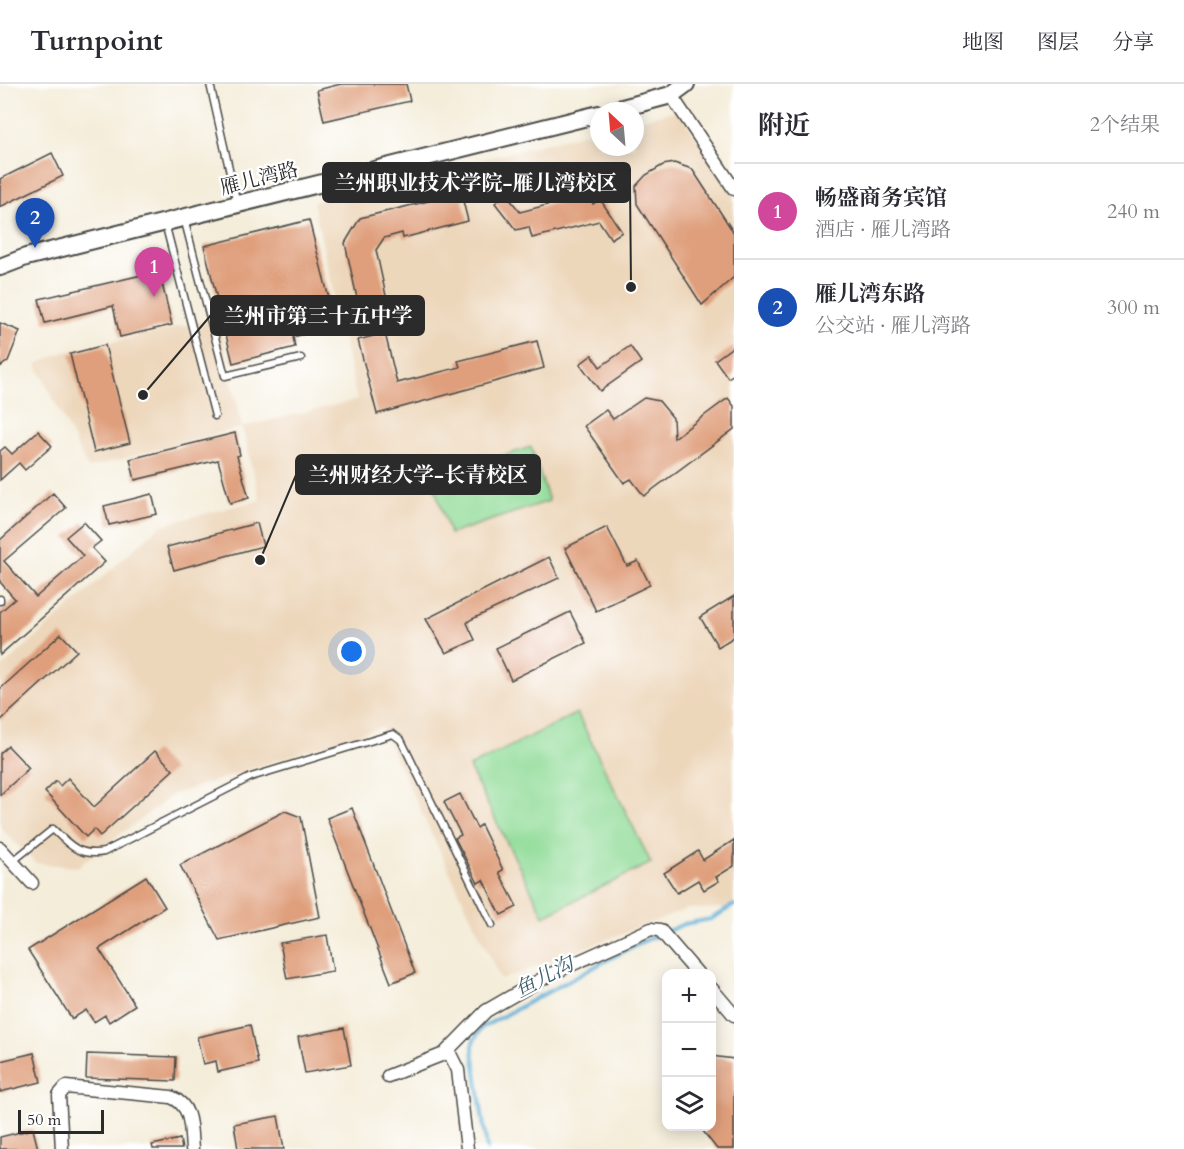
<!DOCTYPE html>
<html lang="zh">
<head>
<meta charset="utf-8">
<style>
	:root { --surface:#fff; --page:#f7f7f7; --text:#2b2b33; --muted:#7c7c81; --line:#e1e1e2; --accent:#ea580c }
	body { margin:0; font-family:Cardo,"Noto Serif SC",serif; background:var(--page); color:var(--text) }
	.controls { position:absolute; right:18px; bottom:18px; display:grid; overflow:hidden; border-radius:12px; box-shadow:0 3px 15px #0003 }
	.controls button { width:54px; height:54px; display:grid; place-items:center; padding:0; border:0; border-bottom:2px solid var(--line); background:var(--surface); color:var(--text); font:30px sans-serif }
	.compass { position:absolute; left:590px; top:18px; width:54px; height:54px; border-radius:50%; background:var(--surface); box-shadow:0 3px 15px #0003; rotate:334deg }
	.scale { position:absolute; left:18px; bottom:15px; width:86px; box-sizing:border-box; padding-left:6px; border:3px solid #2b2b2b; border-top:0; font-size:16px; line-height:21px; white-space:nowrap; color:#2b2b2b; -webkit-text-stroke:4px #fff; paint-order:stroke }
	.you { position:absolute; left:352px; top:568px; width:21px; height:21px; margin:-15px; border:4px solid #fff; border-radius:50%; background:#1a73e8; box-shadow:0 0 0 9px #1a73e833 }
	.badge { display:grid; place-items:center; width:39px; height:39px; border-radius:50%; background:var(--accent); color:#fff; font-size:20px; font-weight:700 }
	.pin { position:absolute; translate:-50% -50px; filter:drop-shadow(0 2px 3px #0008) }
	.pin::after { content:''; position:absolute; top:32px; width:21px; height:18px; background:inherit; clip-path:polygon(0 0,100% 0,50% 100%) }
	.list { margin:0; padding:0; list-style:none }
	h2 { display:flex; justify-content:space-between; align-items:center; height:78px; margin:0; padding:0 24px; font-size:26px }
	h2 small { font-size:20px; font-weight:400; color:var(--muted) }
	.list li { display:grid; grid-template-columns:39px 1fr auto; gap:18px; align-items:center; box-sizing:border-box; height:96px; padding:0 24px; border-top:2px solid var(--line) }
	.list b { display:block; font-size:22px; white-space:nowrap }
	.list p { margin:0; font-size:20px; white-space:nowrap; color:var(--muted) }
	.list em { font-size:20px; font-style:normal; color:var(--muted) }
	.icon { flex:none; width:33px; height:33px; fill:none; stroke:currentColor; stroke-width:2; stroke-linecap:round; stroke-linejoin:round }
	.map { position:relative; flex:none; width:734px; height:1065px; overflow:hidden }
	header { display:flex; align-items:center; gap:36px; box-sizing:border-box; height:84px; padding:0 30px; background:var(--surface); border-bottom:2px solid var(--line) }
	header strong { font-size:28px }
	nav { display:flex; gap:33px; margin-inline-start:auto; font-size:21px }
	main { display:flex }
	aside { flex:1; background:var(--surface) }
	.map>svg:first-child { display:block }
	.built { fill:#edd7bb }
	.green { fill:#90db97; stroke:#5e8361; stroke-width:1.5 }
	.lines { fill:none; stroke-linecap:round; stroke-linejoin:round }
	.stream { stroke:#5aaed6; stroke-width:4 }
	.building { fill:#df9f7b }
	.lane-casing { stroke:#494845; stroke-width:9 }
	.street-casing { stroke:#494845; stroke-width:15 }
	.secondary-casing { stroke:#494845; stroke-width:20 }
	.lane { stroke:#fff; stroke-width:6 }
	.street { stroke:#fff; stroke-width:12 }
	.secondary { stroke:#fff; stroke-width:16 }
	.labels { text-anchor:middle; stroke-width:4.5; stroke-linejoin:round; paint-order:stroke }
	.street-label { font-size:20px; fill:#2b2b2b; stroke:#fff }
	.water-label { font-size:21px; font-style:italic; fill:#3e5f6f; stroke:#fff }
	.leader { fill:none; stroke:#2b2b2b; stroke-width:2 }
	.callout-dot { fill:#2b2b2b; stroke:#fff; stroke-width:2 }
	.callout { fill:#2b2b2b; stroke:#2b2b2b; stroke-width:2 }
	.callout-label { font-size:21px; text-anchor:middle; font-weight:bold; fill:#fff }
</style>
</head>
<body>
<header>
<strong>Turnpoint</strong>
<nav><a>地图</a><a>图层</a><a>分享</a></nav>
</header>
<main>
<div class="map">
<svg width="734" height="1065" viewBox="0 0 734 1065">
	<rect width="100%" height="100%" fill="#fff"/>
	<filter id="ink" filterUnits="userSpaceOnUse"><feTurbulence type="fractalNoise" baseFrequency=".0167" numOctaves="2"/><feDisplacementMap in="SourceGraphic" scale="12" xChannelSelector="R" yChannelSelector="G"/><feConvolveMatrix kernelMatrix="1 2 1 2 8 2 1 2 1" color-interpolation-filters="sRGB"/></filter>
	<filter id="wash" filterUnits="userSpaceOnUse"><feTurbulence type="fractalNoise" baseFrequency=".008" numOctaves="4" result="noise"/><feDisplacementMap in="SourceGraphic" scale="24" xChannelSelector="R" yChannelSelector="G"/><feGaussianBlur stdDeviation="1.35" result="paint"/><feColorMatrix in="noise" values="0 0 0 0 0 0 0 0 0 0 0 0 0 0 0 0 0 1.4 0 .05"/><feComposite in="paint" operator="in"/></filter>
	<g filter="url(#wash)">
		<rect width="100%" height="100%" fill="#f4edda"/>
		<polygon class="built" points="678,26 734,111 734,821 729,824 687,825 501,896 381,643 174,710 77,783 35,779 0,743 0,585 161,441 260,416 242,343 88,384 36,280 62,269 218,234 242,343 357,316 313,118 599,46 599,63 635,63 635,37"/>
		<g class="green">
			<polygon points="531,363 549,417 450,450 432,395"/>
			<polygon points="577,629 651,779 544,832 469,683"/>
		</g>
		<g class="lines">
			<polyline class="stream" points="487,1065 473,967 473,958 481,944 637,860 684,840 711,835 734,821"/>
		</g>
		<g id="blocks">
			<g class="building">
				<polygon points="341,0 406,0 410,17 324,37 317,6"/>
				<polygon points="52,69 63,92 0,123 0,95"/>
				<polygon points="674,79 692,85 734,149 734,193 702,221 637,120 636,102 646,91 663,81"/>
				<polygon points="461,109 468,137 403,154 402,149 384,154 376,166 390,230 362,237 345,159 360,134"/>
				<polygon points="506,110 520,128 590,110 593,120 600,115 622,148 611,155 599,137 532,154 529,143 516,146 495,119"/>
				<polygon points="309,136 336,242 293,253 295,263 233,279 204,162"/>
				<polygon points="159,187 172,241 120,253 113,222 45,239 39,215"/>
				<polygon points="0,239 20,247 8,277 0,283"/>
				<polygon points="385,249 397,299 460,283 458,277 537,257 544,284 377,330 358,256"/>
				<polygon points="105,261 130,359 94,368 70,270"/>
				<polygon points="630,262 641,278 600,307 580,280 592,271 600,283"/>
				<polygon points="734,262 734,290 728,294 715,276"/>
				<polygon points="644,314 659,317 673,334 674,354 728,314 734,322 734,345 644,412 631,395 624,399 584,342 606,326 613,335"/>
				<polygon points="38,347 52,362 25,386 19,379 0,396 0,367 5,363 12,370"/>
				<polygon points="235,349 240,371 237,372 249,414 230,419 218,376 135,396 130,375"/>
				<polygon points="53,409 66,424 4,477 36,513 83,472 66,453 84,438 101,457 92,464 105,478 0,571 0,528 15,515 0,498 0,456"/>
				<polygon points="152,410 157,430 109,441 104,422"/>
				<polygon points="257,439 263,462 174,486 167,463"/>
				<polygon points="607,443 627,482 638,477 650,501 596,527 565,464"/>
				<polygon points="549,473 559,494 470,536 467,539 475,556 446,569 426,535"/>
				<polygon points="734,512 734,553 718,563 700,533"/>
				<polygon points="570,528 586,559 511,596 496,564"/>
				<polygon points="61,550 77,567 0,637 0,605"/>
				<polygon points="8,662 29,684 0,711 0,669"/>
				<polygon points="155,667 173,686 100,752 94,745 86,753 45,708 56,697 60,702 68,694 94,723"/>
				<polygon points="460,710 477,744 481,741 503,786 499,788 517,823 501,831 483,796 478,799 455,754 461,751 444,718"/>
				<polygon points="352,724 415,889 391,899 327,734"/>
				<polygon points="285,727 301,733 320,833 219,856 180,781"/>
				<polygon points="734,756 734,782 716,793 719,797 704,806 698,796 677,809 664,789 698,767 703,776"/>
				<polygon points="146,792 165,823 99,865 135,921 109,938 105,931 94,938 86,926 72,935 28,866"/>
				<polygon points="327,851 333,887 287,895 280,859"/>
				<polygon points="250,941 258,979 218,988 216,977 203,980 197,953"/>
				<polygon points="344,944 351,981 305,989 298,953"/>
				<polygon points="34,969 41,998 0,1008 0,977"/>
				<polygon points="87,970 176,973 175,997 86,994"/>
				<polygon points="711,972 734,975 734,1065 717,1065 699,1042 711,1042"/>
				<polygon points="278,1032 284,1065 238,1065 234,1040"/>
				<polygon points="33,1045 38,1065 0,1065 0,1053"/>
				<polygon points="180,1055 182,1065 153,1065 152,1061"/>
			</g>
		</g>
	</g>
	<g filter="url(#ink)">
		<use href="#blocks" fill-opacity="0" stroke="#494845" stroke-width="1.5"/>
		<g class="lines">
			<g class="lane-casing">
				<g id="lane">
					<polyline points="210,0 237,120"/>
					<polyline points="184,134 225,292 301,274"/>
					<polyline points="165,139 215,332"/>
					<polyline points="0,515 0,517"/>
					<path d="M13,777L53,745C69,761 80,773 104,768L251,693L393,650L401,656L492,841"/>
				</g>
			</g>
			<g class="street-casing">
				<g id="street">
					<polyline points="671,11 734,105"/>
					<polyline points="0,764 32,799"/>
					<polyline points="712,905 734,931"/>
					<polyline points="448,966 458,986 467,1065"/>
					<polyline points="388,992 444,970 486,927 505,916 551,890 651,845 660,846 698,890"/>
					<path d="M62,1065L59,1011L66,1003L171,1013C193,1022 190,1045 192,1065"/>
				</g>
			</g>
			<g class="secondary-casing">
				<g id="secondary">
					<polyline points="611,27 671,11 686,0"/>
					<polyline points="0,183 26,173 599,30"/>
				</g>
			</g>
			<use href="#lane" class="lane"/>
			<use href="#street" class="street"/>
			<use href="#secondary" class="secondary"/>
		</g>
	</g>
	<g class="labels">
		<g class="street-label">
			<text transform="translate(259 94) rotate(-14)" y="7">雁儿湾路</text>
		</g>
		<g class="water-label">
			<text transform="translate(544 893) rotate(-28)" y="7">鱼儿沟</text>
		</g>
	</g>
	<path class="leader" d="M631 203L630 98M143 311L211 231M260 476L296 391"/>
	<g class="callout-dot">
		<circle cx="631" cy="203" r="6"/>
		<circle cx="143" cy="311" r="6"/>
		<circle cx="260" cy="476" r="6"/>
	</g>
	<g class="callout">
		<rect x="323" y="79" width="307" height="39" rx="6"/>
		<rect x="211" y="212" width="213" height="39" rx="6"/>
		<rect x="296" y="371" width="244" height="39" rx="6"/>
	</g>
	<g class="callout-label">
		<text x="476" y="106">兰州职业技术学院-雁儿湾校区</text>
		<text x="318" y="239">兰州市第三十五中学</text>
		<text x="418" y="398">兰州财经大学-长青校区</text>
	</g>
</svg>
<div class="controls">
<button>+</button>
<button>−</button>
<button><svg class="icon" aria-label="layers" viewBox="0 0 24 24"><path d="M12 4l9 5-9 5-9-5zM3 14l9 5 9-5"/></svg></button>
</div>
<svg class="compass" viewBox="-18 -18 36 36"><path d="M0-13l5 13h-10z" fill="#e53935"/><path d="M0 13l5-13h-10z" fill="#7c7c81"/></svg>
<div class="scale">50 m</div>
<div class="you"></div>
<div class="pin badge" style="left:154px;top:213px;background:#d1479c">1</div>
<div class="pin badge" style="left:35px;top:164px;background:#1a4fb4">2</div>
</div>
<aside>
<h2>附近<small>2个结果</small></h2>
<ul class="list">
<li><span class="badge" style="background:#d1479c">1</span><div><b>畅盛商务宾馆</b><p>酒店 · 雁儿湾路</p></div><em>240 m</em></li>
<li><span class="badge" style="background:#1a4fb4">2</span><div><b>雁儿湾东路</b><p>公交站 · 雁儿湾路</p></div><em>300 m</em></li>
</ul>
</aside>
</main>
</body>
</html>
